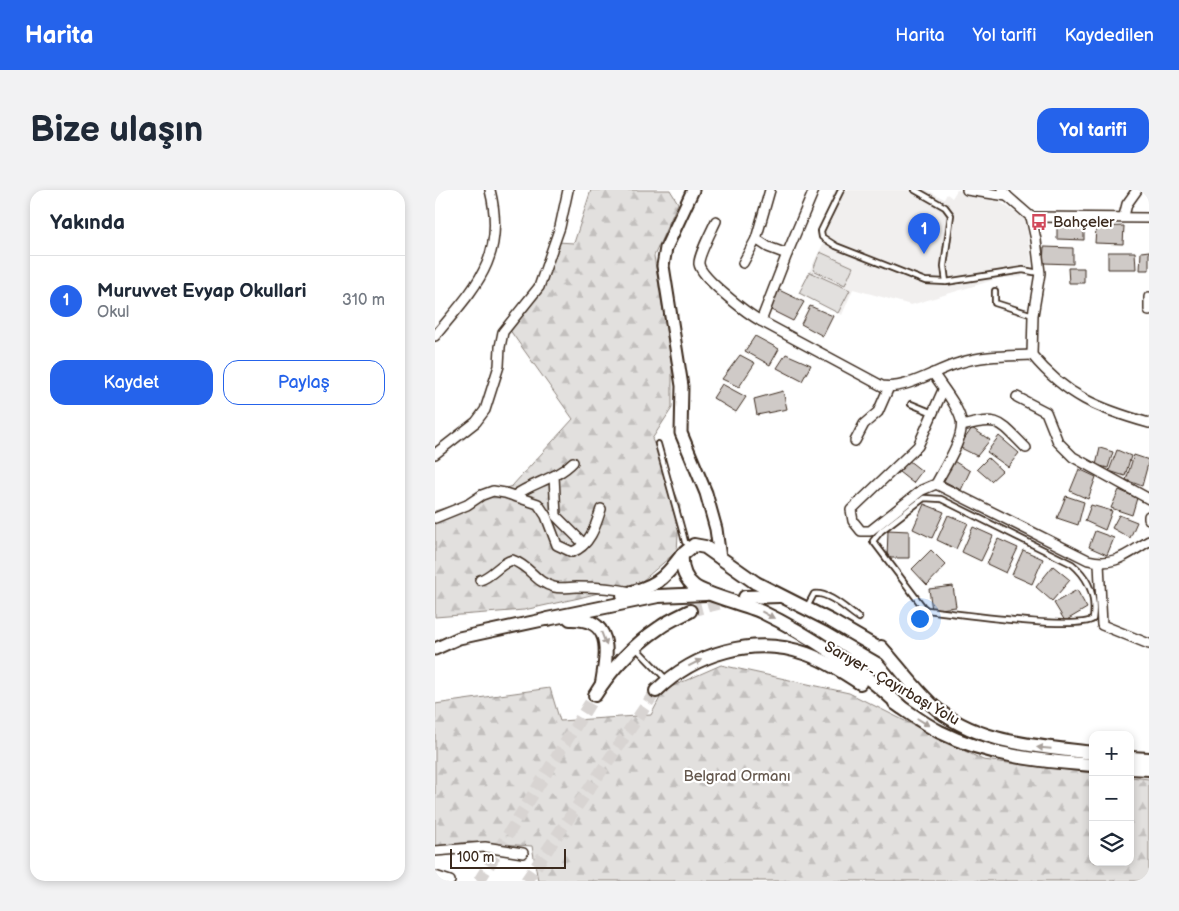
<!DOCTYPE html>
<html lang="tr">
<head>
<meta charset="utf-8">
<style>
	:root { --surface:#fff; --page:#f2f2f3; --text:#1f2937; --muted:#747a83; --line:#e0e1e3; --accent:#2563eb }
	body { margin:0; font-family:"Balsamiq Sans",sans-serif; background:var(--page); color:var(--text) }
	.controls { position:absolute; right:15px; bottom:15px; display:grid; overflow:hidden; border-radius:10px; box-shadow:0 2px 8px #0003 }
	.controls button { width:45px; height:45px; display:grid; place-items:center; padding:0; border:0; border-bottom:1px solid var(--line); background:var(--surface); color:var(--text); font:25px sans-serif }
	.scale { position:absolute; left:15px; bottom:12px; width:116px; box-sizing:border-box; padding-left:5px; border:2px solid #3b2a1e; border-top:0; font-size:14px; line-height:18px; white-space:nowrap; color:#3b2a1e; -webkit-text-stroke:4px #fff; paint-order:stroke }
	.you { position:absolute; left:484px; top:428px; width:18px; height:18px; margin:-12px; border:4px solid #fff; border-radius:50%; background:#1a73e8; box-shadow:0 0 0 8px #1a73e833 }
	.badge { display:grid; place-items:center; width:32px; height:32px; border-radius:50%; background:var(--accent); color:#fff; font-size:16px; font-weight:700 }
	.pin { position:absolute; translate:-50% -41px; filter:drop-shadow(0 1px 2px #0008) }
	.pin::after { content:''; position:absolute; top:26px; width:18px; height:15px; background:inherit; clip-path:polygon(0 0,100% 0,50% 100%) }
	.list { margin:0; padding:0; list-style:none }
	h2 { display:flex; justify-content:space-between; align-items:center; height:65px; margin:0; padding:0 20px; font-size:21px }
	h2 small { font-size:16px; font-weight:400; color:var(--muted) }
	.list li { display:grid; grid-template-columns:32px 1fr auto; gap:15px; align-items:center; box-sizing:border-box; height:90px; padding:0 20px; border-top:1px solid var(--line) }
	.list b { display:block; font-size:19px; white-space:nowrap }
	.list p { margin:0; font-size:16px; white-space:nowrap; color:var(--muted) }
	.list em { font-size:16px; font-style:normal; color:var(--muted) }
	.actions { display:flex; gap:10px; padding:15px 20px }
	.actions a { flex:1; padding:11px 0; border:1px solid var(--accent); border-radius:15px; text-align:center; font-size:18px; color:var(--accent) }
	.actions .main { background:var(--accent); color:#fff }
	.icon { flex:none; width:28px; height:28px; fill:none; stroke:currentColor; stroke-width:2; stroke-linecap:round; stroke-linejoin:round }
	.map { position:relative; flex:none; width:714px; height:691px; overflow:hidden; border-radius:15px }
	header { display:flex; align-items:center; gap:30px; box-sizing:border-box; height:70px; padding:0 25px; background:var(--accent); color:#fff }
	header strong { font-size:24px }
	nav { display:flex; gap:28px; margin-inline-start:auto; font-size:18px }
	.intro { display:flex; align-items:center; justify-content:space-between; box-sizing:border-box; height:120px; padding:0 30px }
	h1 { margin:0; font-size:35px }
	.button { padding:12px 22px; border-radius:15px; background:var(--accent); color:#fff; font-size:18px; font-weight:700 }
	main { display:flex; gap:30px; padding:0 30px }
	aside { flex:1; background:var(--surface); border-radius:15px; box-shadow:0 2px 8px #0003 }
	.map>svg:first-child { display:block }
	.built { fill:#f1efee }
	.grass { fill:#e2e0de; stroke:#8e857e }
	.forest { fill:url(#forest-firs); stroke:#8e857e }
	.building { fill:#cfcac7; stroke:#3b2a1e }
	.lines { fill:none; stroke-linecap:round; stroke-linejoin:round }
	.primary-tunnel { stroke:#d8d4d2; stroke-width:12; stroke-dasharray:12 6; stroke-linecap:butt }
	.lane-casing { stroke:#3b2a1e; stroke-width:8 }
	.street-casing { stroke:#3b2a1e; stroke-width:12 }
	.secondary-casing { stroke:#3b2a1e; stroke-width:15 }
	.primary-casing { stroke:#3b2a1e; stroke-width:16 }
	.lane { stroke:#fff; stroke-width:4.5 }
	.street { stroke:#fff; stroke-width:9 }
	.secondary { stroke:#fff; stroke-width:11 }
	.primary { stroke:#fff; stroke-width:12 }
	.oneway { fill:#a79f9a }
	.labels { text-anchor:middle; stroke-width:4.5; stroke-linejoin:round; paint-order:stroke }
	.poi-label { font-size:15px; fill:#3b2a1e; stroke:#fff; text-anchor:start }
	.street-label { font-size:15px; fill:#3b2a1e; stroke:#fff }
	.park-label { font-size:15px; fill:#65584e; stroke:#fff }
</style>
</head>
<body>
<header>
<strong>Harita</strong>
<nav><a>Harita</a><a>Yol tarifi</a><a>Kaydedilen</a></nav>
</header>
<div class="intro"><h1>Bize ulaşın</h1><a class="button">Yol tarifi</a></div>
<main>
<aside>
<h2>Yakında<small></small></h2>
<ul class="list">
<li><span class="badge">1</span><div><b>Muruvvet Evyap Okullari</b><p>Okul</p></div><em>310 m</em></li>
</ul>
<div class="actions"><a class="main">Kaydet</a><a>Paylaş</a></div>
</aside>
<div class="map">
<svg width="714" height="691" viewBox="0 0 714 691">
	<defs>
		<pattern id="forest-firs" width="22" height="20" patternUnits="userSpaceOnUse" patternTransform="scale(1.25)"><rect width="22" height="20" fill="#e2e0de"/><path d="M5 1l3.5 6h-7zM16 11l3.5 6h-7z" fill="#c3c0be"/></pattern>
	</defs>
	<rect width="100%" height="100%" fill="#fff"/>
	<filter id="ink" filterUnits="userSpaceOnUse"><feTurbulence type="fractalNoise" baseFrequency=".02" numOctaves="2"/><feDisplacementMap in="SourceGraphic" scale="10" xChannelSelector="R" yChannelSelector="G"/><feConvolveMatrix kernelMatrix="1 2 1 2 8 2 1 2 1" color-interpolation-filters="sRGB"/></filter>
	<g filter="url(#ink)">
		<polygon class="built" points="400,0 492,0 509,9 512,4 517,8 522,0 558,7 591,30 597,76 588,76 587,87 565,88 476,115 418,99 407,125 364,102 389,52 382,44"/>
		<g class="grass">
			<polygon points="385,62 418,77 410,95 378,80"/>
			<polygon points="375,82 415,100 403,123 364,103"/>
		</g>
		<g class="forest">
			<path d="M156,0H235L243,13L219,66L237,175V218L217,249L245,314L242,361L206,392L144,408L89,420L0,427V321L77,296L138,229L74,139C87,108 110,84 122,52L139,53Z"/>
			<polygon points="286,475 414,503 548,570 658,583 658,672 695,672 695,587 714,589 714,691 103,691 97,656 34,652 0,656 0,514 115,498 125,531 216,525 229,500"/>
		</g>
		<g class="building">
			<polygon points="622,32 649,34 649,50 622,49"/>
			<polygon points="689,36 688,54 660,53 661,37"/>
			<polygon points="609,57 638,58 638,74 608,73"/>
			<polygon points="714,61 714,80 705,80 706,62"/>
			<polygon points="673,62 700,62 701,79 673,79"/>
			<polygon points="633,78 649,78 649,93 634,93"/>
			<polygon points="344,100 369,112 358,131 334,119"/>
			<polygon points="375,116 398,126 388,146 366,134"/>
			<polygon points="320,146 344,159 335,175 310,161"/>
			<polygon points="351,164 376,175 367,191 342,178"/>
			<polygon points="305,165 320,173 304,197 287,189"/>
			<polygon points="287,194 311,207 301,222 278,208"/>
			<polygon points="348,201 352,219 322,225 319,209"/>
			<polygon points="537,238 555,250 542,266 524,257"/>
			<polygon points="564,246 584,263 573,277 552,262"/>
			<polygon points="665,258 678,262 673,278 661,275"/>
			<polygon points="682,260 696,266 690,286 674,281"/>
			<polygon points="699,265 714,270 707,296 691,290"/>
			<polygon points="553,268 567,281 556,291 542,279"/>
			<polygon points="473,270 487,281 478,293 464,282"/>
			<polygon points="517,270 535,281 526,300 507,290"/>
			<polygon points="644,279 661,287 653,309 635,301"/>
			<polygon points="684,300 702,308 697,325 676,318"/>
			<polygon points="631,306 649,312 643,335 622,328"/>
			<polygon points="489,314 509,322 497,348 478,339"/>
			<polygon points="656,315 677,321 670,340 650,331"/>
			<polygon points="513,325 533,333 521,359 502,350"/>
			<polygon points="684,325 702,332 695,348 677,338"/>
			<polygon points="538,337 558,346 546,371 527,362"/>
			<polygon points="453,340 474,341 474,368 452,368"/>
			<polygon points="660,341 679,348 672,365 654,357"/>
			<polygon points="563,349 583,358 571,383 552,374"/>
			<polygon points="496,360 511,375 492,395 477,379"/>
			<polygon points="588,360 608,369 597,394 577,385"/>
			<polygon points="618,376 635,390 617,411 601,397"/>
			<polygon points="518,396 521,417 497,420 494,399"/>
			<polygon points="642,400 652,418 630,431 619,413"/>
		</g>
		<g class="lines">
			<g class="primary-tunnel">
				<polyline points="255,421 298,410"/>
				<polyline points="44,691 160,505"/>
				<polyline points="91,691 221,501"/>
			</g>
			<g class="lane-casing">
				<g id="lane">
					<polyline points="406,0 386,41 387,47 401,56 490,91 511,92"/>
					<polyline points="480,0 510,17 516,25 509,76 511,92 588,80 604,83"/>
					<polyline points="560,101 560,113 598,125"/>
					<polyline points="476,214 498,223"/>
					<polyline points="223,254 248,344 250,352 256,356"/>
					<path d="M489,308L506,309L637,374C654,388 661,407 658,429C642,441 519,423 492,420L488,417L438,351L446,341Z"/>
					<path d="M372,417L379,404C394,402 412,420 424,428"/>
					<polyline points="202,459 231,489"/>
				</g>
			</g>
			<g class="street-casing">
				<g id="street">
					<polyline points="532,0 572,6"/>
					<path d="M568,0L572,6L596,27L601,50L605,83L598,125L597,165C631,206 664,219 714,233"/>
					<polyline points="689,26 692,14 702,0"/>
					<polyline points="596,27 714,28"/>
					<path d="M281,31C277,40 263,66 264,74C266,88 313,124 326,131"/>
					<polyline points="321,49 333,57 352,64 379,0"/>
					<path d="M352,64L326,131L447,196C472,200 500,180 524,173C548,165 573,166 597,165"/>
					<polyline points="308,73 321,49 335,0"/>
					<polyline points="714,107 714,120"/>
					<path d="M0,146C40,97 72,68 55,0"/>
					<path d="M498,183C507,197 522,214 526,230C530,248 509,278 501,294L487,300L435,341H426L418,331L416,320L483,256L508,200"/>
					<polyline points="582,207 611,222 623,252 638,267 714,309"/>
					<path d="M527,236C565,226 564,231 591,258"/>
					<polyline points="420,251 429,234 443,222 454,197"/>
					<polyline points="0,264 41,232 50,220 64,176 65,157 68,142 104,97 125,37 133,0"/>
					<polyline points="119,286 121,326 149,354"/>
					<path d="M501,294L653,370C680,377 692,364 714,351"/>
					<path d="M79,306C98,292 122,289 138,272"/>
					<polyline points="714,326 714,329"/>
					<path d="M0,328L32,315L47,305L58,301L70,303L103,314L111,326L122,355L137,362C155,356 161,335 166,319"/>
					<polyline points="664,373 667,435 714,454"/>
					<path d="M45,390C58,386 64,374 77,370C97,377 99,392 119,397C126,399 135,397 142,397C161,397 178,398 196,402"/>
					<polyline points="0,661 50,657 88,663"/>
					<polyline points="0,686 15,691"/>
				</g>
			</g>
			<g class="secondary-casing">
				<g id="secondary">
					<polyline points="258,0 231,58 228,76 247,196 246,243 271,303 281,339 285,368"/>
					<polyline points="0,459 24,448 112,429"/>
				</g>
			</g>
			<g class="primary-casing">
				<g id="primary">
					<path d="M188,405C220,396 227,392 247,365"/>
					<polyline points="310,407 344,406"/>
					<polyline points="112,429 223,406 271,404"/>
					<path d="M135,429C179,428 172,463 167,493"/>
					<path d="M446,457C463,476 478,497 496,514C540,554 603,556 658,563"/>
					<path d="M451,463L396,431L321,393L270,357L259,355L247,365C246,377 249,388 259,396C270,405 310,414 327,422C371,443 431,482 466,517"/>
					<path d="M221,501C260,463 319,445 372,464C391,471 408,482 425,493"/>
					<path d="M160,505C175,480 200,454 224,438C233,431 245,426 255,421"/>
					<path d="M460,513C475,523 489,534 505,542C553,566 605,571 658,575"/>
					<polyline points="695,568 714,569"/>
					<polyline points="695,578 714,579"/>
				</g>
			</g>
			<use href="#lane" class="lane"/>
			<use href="#street" class="street"/>
			<use href="#secondary" class="secondary"/>
			<use href="#primary" class="primary"/>
		</g>
		<defs><path id="oneway-solid" d="M-6-.8H1V-3.2L6.5 0L1 3.2V.8H-6Z" transform="scale(1.25)"/></defs>
		<g class="oneway">
			<use href="#oneway-solid" transform="translate(333 425) rotate(28)"/>
			<use href="#oneway-solid" transform="translate(169 449) rotate(69)"/>
			<use href="#oneway-solid" transform="translate(260 473) rotate(-27)"/>
			<use href="#oneway-solid" transform="translate(488 532) rotate(32)"/>
			<use href="#oneway-solid" transform="translate(609 558) rotate(-175)"/>
		</g>
	</g>
	<defs>
		<g id="bus-bare" transform="scale(1.35)"><path d="M-5-6H5V4H4V6H2V4H-2V6H-4V4H-5ZM-3.5-4V0h7V-4ZM-3.5 1.2v1.5H-2V1.2ZM2 1.2v1.5H3.5V1.2Z" fill="#d1495b" stroke="#fff" stroke-width="2.5" paint-order="stroke"/></g>
	</defs>
	<g fill-rule="evenodd">
		<use href="#bus-bare" x="604" y="32"/>
	</g>
	<g class="labels">
		<g class="poi-label">
			<text x="618" y="37">Bahçeler</text>
		</g>
		<g class="street-label">
			<text transform="translate(457 493) rotate(30)" y="5">Sarıyer - Çayırbaşı Yolu</text>
		</g>
		<g class="park-label">
			<text x="302" y="591">Belgrad Ormanı</text>
		</g>
	</g>
</svg>
<div class="controls">
<button>+</button>
<button>−</button>
<button><svg class="icon" aria-label="layers" viewBox="0 0 24 24"><path d="M12 4l9 5-9 5-9-5zM3 14l9 5 9-5"/></svg></button>
</div>
<div class="scale">100 m</div>
<div class="you"></div>
<div class="pin badge" style="left:489px;top:64px">1</div>
</div>
</main>
</body>
</html>
